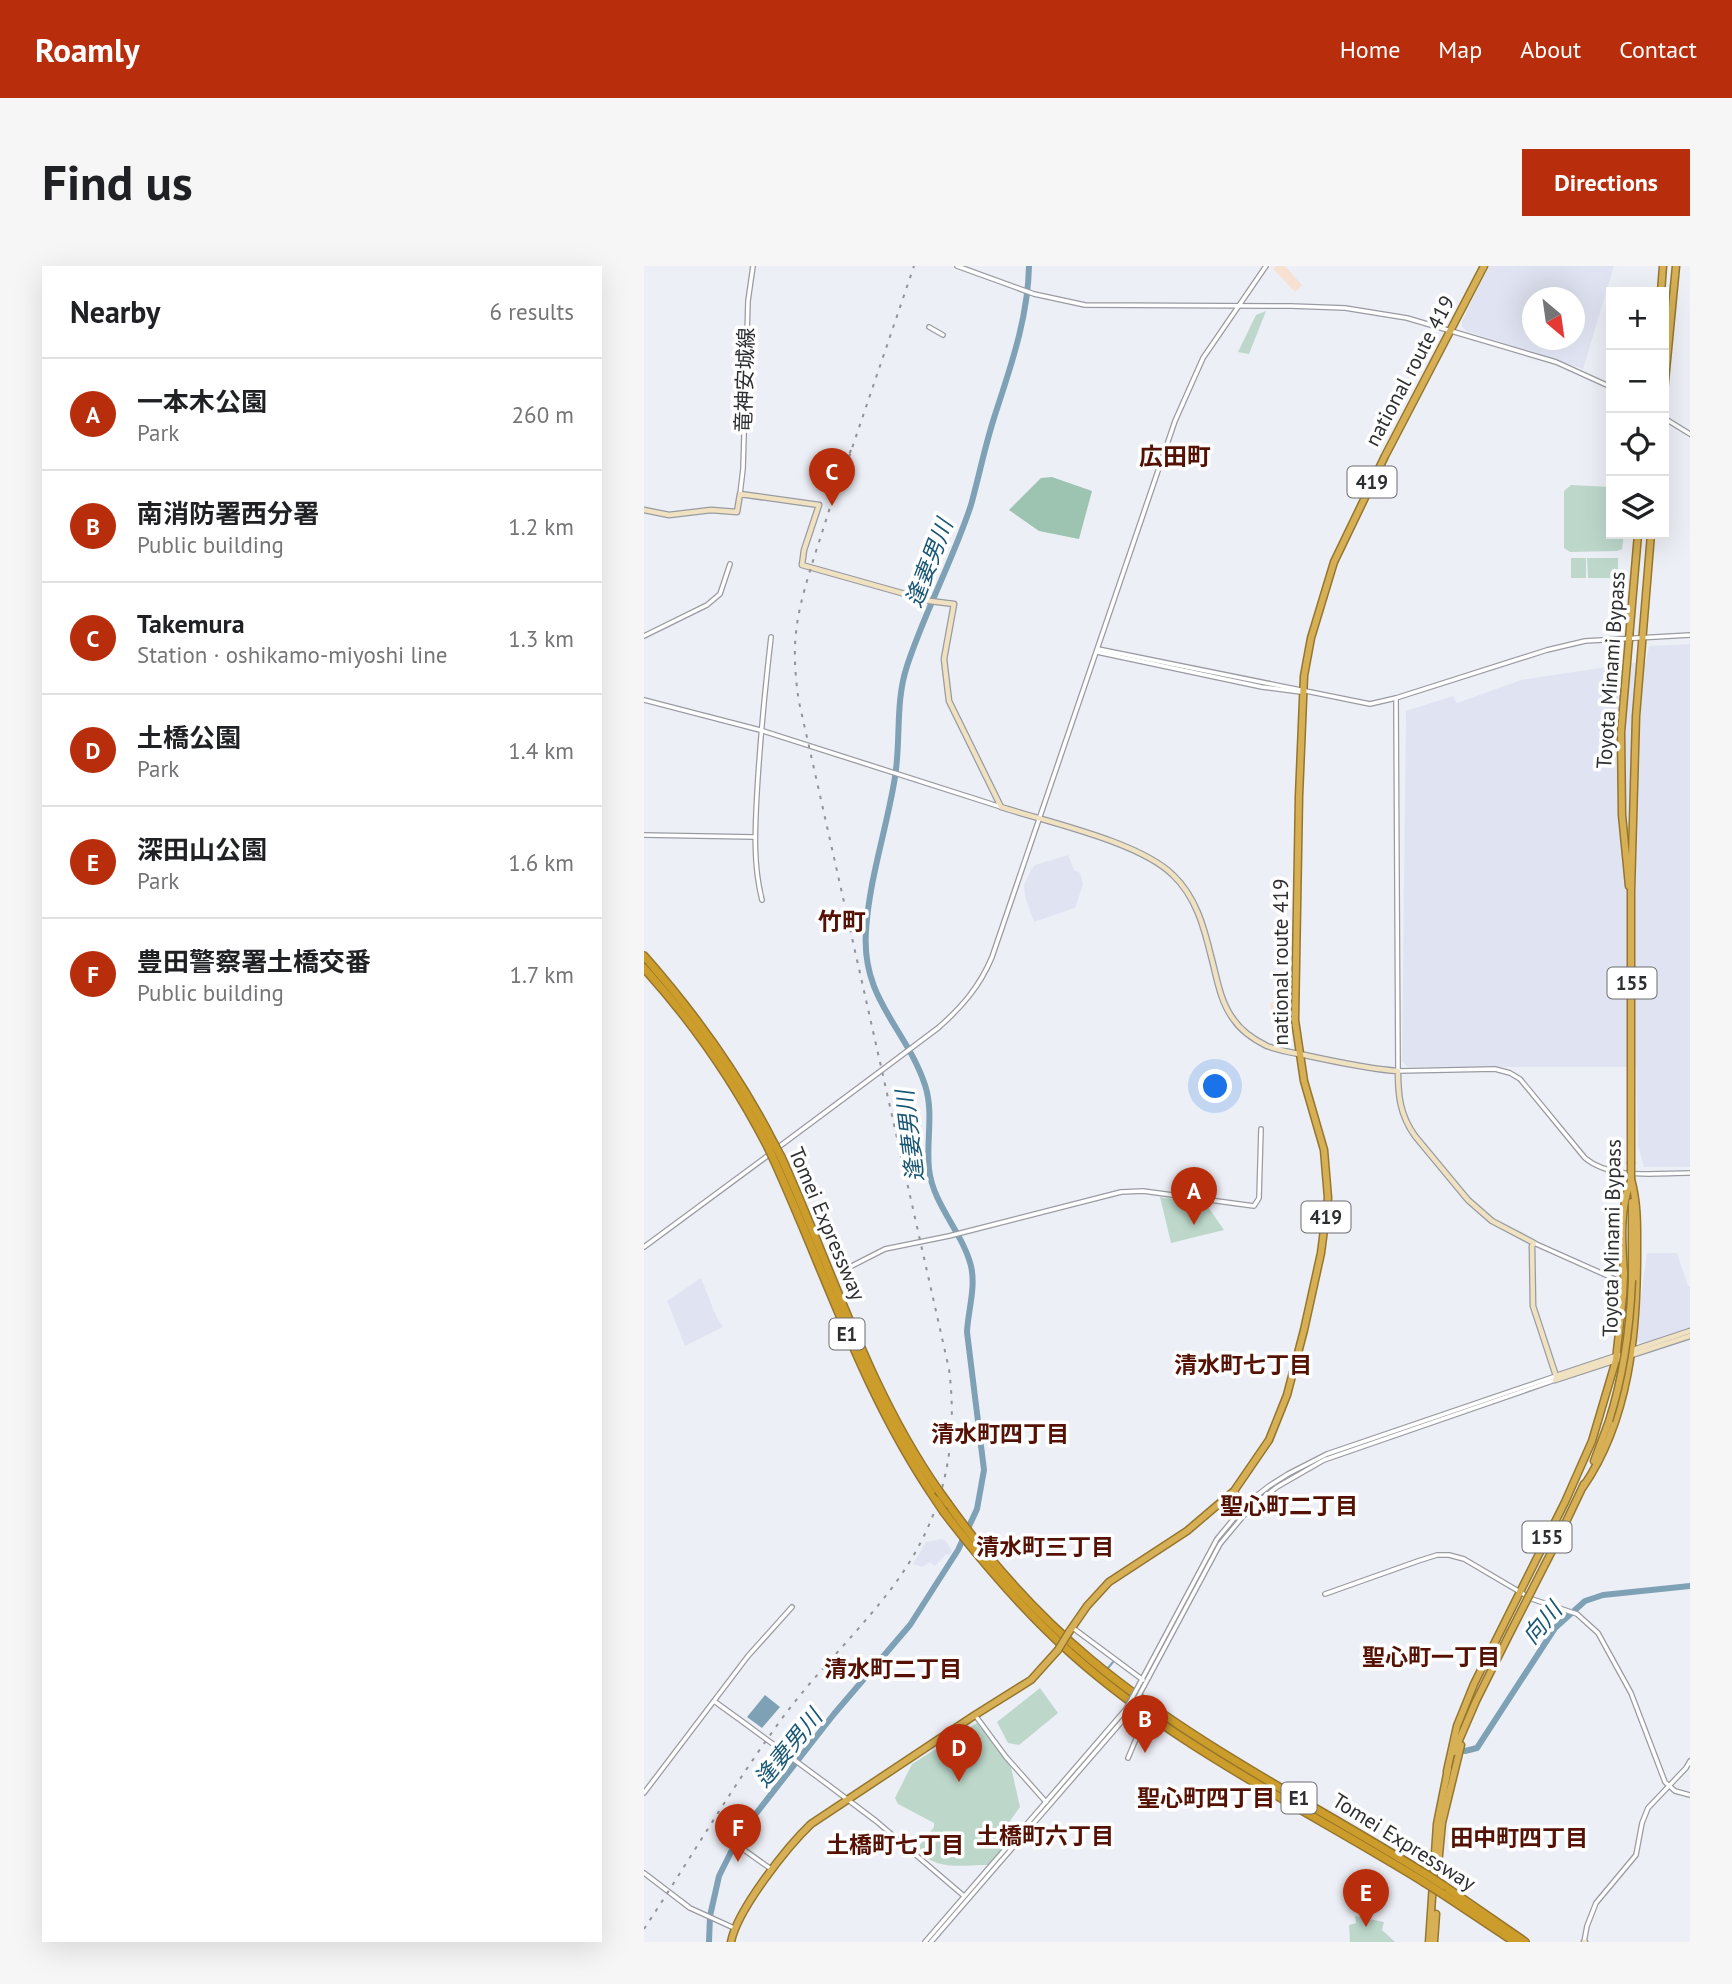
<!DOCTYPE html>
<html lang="en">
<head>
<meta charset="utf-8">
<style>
	:root { --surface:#fff; --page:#f6f6f6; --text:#202124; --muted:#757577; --line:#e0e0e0; --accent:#b82d0b }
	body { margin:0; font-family:"PT Sans","Noto Sans JP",sans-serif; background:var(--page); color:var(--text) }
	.controls { position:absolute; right:21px; top:21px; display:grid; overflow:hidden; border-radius:0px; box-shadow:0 7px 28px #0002 }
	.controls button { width:63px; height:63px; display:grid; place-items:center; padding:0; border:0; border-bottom:2px solid var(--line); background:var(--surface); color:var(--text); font:35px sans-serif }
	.compass { position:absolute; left:878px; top:21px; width:63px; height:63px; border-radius:50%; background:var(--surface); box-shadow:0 7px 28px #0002; rotate:151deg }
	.you { position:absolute; left:572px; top:821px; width:24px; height:24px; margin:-18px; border:5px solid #fff; border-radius:50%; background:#1a73e8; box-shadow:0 0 0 10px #1a73e833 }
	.badge { display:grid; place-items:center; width:46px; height:46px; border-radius:50%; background:var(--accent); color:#fff; font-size:23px; font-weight:700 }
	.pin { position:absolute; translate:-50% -58px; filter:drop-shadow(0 2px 4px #0008) }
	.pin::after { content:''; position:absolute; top:37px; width:24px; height:21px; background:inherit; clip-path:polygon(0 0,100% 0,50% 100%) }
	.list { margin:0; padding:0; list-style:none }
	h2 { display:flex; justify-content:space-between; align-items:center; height:91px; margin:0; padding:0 28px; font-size:30px }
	h2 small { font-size:23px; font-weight:400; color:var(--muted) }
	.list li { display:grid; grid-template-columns:46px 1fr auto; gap:21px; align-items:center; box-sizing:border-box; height:112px; padding:0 28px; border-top:2px solid var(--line) }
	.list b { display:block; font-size:26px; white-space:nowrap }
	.list p { margin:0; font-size:23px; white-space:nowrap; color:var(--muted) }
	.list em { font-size:23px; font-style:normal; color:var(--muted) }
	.icon { flex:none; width:38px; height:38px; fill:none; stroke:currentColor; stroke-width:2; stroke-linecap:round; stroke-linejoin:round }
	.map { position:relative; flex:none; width:1046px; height:1676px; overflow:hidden; border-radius:0px }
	header { display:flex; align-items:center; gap:42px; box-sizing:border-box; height:98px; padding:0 35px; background:var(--accent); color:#fff }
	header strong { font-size:33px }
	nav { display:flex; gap:38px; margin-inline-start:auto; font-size:24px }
	.intro { display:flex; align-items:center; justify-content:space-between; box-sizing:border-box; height:168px; padding:0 42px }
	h1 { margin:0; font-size:49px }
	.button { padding:18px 32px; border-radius:0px; background:var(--accent); color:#fff; font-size:24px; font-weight:700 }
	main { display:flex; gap:42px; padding:0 42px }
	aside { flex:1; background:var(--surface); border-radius:0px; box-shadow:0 7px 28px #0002 }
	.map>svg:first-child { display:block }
	.commercial { fill:#f6e1d3 }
	.built { fill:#e0e4f2; fill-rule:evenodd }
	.green { fill:#bdd8cb }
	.forest { fill:#9dc3b1 }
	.water { fill:#7ea1b6 }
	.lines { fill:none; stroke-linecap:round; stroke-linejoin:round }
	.stream { stroke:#7ea1b6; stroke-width:2 }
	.river { stroke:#7ea1b6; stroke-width:6 }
	.tertiary-casing { stroke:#999ba2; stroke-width:6 }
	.secondary-casing { stroke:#999ba2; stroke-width:7 }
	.trunk-casing { stroke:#95762e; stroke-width:9 }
	.motorway-casing { stroke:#95762e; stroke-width:10 }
	.tertiary { stroke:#fff; stroke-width:3.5 }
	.secondary { stroke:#f0e2c0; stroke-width:4.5 }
	.trunk { stroke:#d7b056; stroke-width:6 }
	.motorway { stroke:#cd9d2c; stroke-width:7 }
	.rail { stroke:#919397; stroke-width:2; stroke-dasharray:3.5 7; stroke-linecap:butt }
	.tertiary-bridge-casing { stroke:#999ba2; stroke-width:6; stroke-linecap:butt }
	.trunk-bridge-casing { stroke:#95762e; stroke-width:9; stroke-linecap:butt }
	.motorway-bridge-casing { stroke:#95762e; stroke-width:10; stroke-linecap:butt }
	.tertiary-bridge { stroke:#fff; stroke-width:3.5 }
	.trunk-bridge { stroke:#d7b056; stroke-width:6 }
	.motorway-bridge { stroke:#cd9d2c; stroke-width:7 }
	.labels { text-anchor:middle; stroke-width:7; stroke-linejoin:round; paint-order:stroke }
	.shield { fill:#fff; stroke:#6d6d6f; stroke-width:2 }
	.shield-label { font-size:19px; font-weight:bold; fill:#2e2f31 }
	.street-label { font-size:21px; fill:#2e2f31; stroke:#fff }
	.water-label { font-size:23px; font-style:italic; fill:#185775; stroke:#fff }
	.neighbourhood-label { font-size:23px; font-weight:bold; fill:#551204; stroke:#fff }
	.quarter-label { font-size:24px; font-weight:bold; fill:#551204; stroke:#fff }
</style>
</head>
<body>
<header>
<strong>Roamly</strong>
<nav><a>Home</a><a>Map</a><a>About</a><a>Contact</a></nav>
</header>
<div class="intro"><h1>Find us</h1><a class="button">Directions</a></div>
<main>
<aside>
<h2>Nearby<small>6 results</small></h2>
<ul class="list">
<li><span class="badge">A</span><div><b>一本木公園</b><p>Park</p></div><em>260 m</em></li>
<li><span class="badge">B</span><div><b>南消防署西分署</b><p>Public building</p></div><em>1.2 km</em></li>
<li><span class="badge">C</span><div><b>Takemura</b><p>Station · oshikamo-miyoshi line</p></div><em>1.3 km</em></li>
<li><span class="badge">D</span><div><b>土橋公園</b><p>Park</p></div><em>1.4 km</em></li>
<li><span class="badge">E</span><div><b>深田山公園</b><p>Park</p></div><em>1.6 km</em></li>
<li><span class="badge">F</span><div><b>豊田警察署土橋交番</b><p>Public building</p></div><em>1.7 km</em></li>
</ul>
</aside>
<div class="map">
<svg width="1046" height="1676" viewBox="0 0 1046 1676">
	<rect width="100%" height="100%" fill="#edeff6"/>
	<g class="commercial">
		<polygon points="632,0 641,0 658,19 651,26 629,3"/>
		<polygon points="648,732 648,757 628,754 626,737"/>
	</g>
	<g class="built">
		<path d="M845,0H970L939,103L822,65L818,60V55ZM888,32H930V74H888Z"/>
		<polygon points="1046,378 1046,901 1000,901 994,879 992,801 763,801 758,795 762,445 809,430 813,437 877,414 1002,395 1005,380"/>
		<polygon points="424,589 430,604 436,607 439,618 431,642 390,656 381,630 380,619 387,604 391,599"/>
		<polygon points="1003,987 1033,987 1044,1020 1046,1020 1046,1063 997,1078 991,1074"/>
		<polygon points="57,1012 72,1050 79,1061 41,1080 23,1035"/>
		<polygon points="297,1273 301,1274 308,1285 305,1289 302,1288 291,1300 286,1296 278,1301 269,1298 282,1276"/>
	</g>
	<g class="green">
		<polygon points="622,45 605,88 594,86 612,49"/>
		<polygon points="927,219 967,221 967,268 980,268 978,283 973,285 926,286 920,282 920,225"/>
		<rect x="927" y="292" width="15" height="20"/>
		<polygon points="943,292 974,292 974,312 944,312"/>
		<polygon points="516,931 562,938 580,964 527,977"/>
		<polygon points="396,1422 414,1447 375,1479 364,1477 353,1456"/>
		<path d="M333,1457L362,1491L367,1501L376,1541L361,1562L370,1570L344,1599C314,1599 295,1605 272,1584L290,1561V1557L254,1538L251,1532L268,1498Z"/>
		<polygon points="711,1650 740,1656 738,1664 751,1676 706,1676 705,1659 712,1657"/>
	</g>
	<polygon class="forest" points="408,211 448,225 435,273 395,265 365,244 397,212"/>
	<polygon class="water" points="121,1429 136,1441 118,1462 103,1451"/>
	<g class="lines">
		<polyline class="stream" points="464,1402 469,1396"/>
		<g class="river">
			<polyline points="821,1485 833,1482 911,1362 941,1335 959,1329 1046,1320"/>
			<path d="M65,1676L66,1650L75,1610L96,1568L190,1448L266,1359L314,1284L333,1243L340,1204L323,1066C324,1044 332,1022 327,1000C318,965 289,939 285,903C282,875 290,846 281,819C262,762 217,733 222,665C225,613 243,562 251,511C257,474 251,436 263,400C281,345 309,294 327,239C335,210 341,180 350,152C366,102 384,53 385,0"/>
		</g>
		<g class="tertiary-casing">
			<g id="tertiary">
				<polyline points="313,0 390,28 441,39 647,40 701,42 763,52 912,96 967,121"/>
				<polyline points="285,61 299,69"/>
				<polyline points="1020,152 1046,168"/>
				<polyline points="96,228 99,203 104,35 109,0"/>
				<polyline points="0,370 63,339 76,328 86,298"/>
				<polyline points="454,383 726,438 752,432 903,384 941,375 1046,369"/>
				<polyline points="453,386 618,421 657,426"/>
				<path d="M752,432L754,805L851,803L866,807L876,813L941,892C967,914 1013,907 1046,907"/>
				<polyline points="0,434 116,464 357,541"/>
				<polyline points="0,569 110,571"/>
				<path d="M118,634C109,598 111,564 113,527C116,475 121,423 127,371"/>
				<path d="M294,762C318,741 336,720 348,691L531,155L559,92L622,0"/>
				<polyline points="132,883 234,807"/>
				<polyline points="890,977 973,1014 982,1019 985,1026"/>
				<polyline points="0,981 126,888"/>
				<polyline points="196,1006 241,983 305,970 477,926 499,925 610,940 615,932 617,863"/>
				<polyline points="591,1226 602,1238"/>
				<polyline points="681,1328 774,1295 793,1289 805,1289 820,1293 888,1333 933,1348 954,1367 987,1427 1021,1516 1031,1525 1046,1529"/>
				<polyline points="429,1362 499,1414"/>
				<polyline points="496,1417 573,1273 602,1238 625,1220 644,1208 683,1188 912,1110"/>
				<polyline points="500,1420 576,1278 606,1242 633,1221 680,1194 911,1114"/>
				<polyline points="70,1435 99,1456"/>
				<polyline points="331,1449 362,1491 402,1536"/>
				<polyline points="483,1451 497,1461 484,1492"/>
				<polyline points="183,1518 232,1555 320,1630"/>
				<polyline points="0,1527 104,1390 148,1341"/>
				<polyline points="89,1576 127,1603"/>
				<polyline points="0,1607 46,1642 90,1662"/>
				<polyline points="281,1676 482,1443"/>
				<polyline points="287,1676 486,1446"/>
				<polyline points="940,1676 943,1660 952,1637 992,1589 998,1557 1004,1542 1042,1502 1046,1495"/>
			</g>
		</g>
		<g class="secondary-casing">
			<g id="secondary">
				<path d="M0,244L25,249L67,244L93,246L96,228L175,239L160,284L158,299L286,335L310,338L300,393L305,435L357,541C404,556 496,576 529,609C552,631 560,661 567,690C573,712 576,736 590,754C598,766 611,774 623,780C636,785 651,787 665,790C694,796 724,803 754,805C754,830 756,849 771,870L824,934L848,955L890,977L888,980L889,1040L912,1110L975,1089"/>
				<polyline points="986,1085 1046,1065"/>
				<polyline points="911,1114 1046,1070"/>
				<polyline points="940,1676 941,1676"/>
			</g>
		</g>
		<g class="trunk-casing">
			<g id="trunk">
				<polyline points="1017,26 1019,0"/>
				<polyline points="1020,125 1032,0"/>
				<polyline points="985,620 978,549 977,466 994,268"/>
				<polyline points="987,896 987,625 992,450 1007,268"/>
				<polyline points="988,936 988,1014"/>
				<path d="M980,1008C978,977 975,944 987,915"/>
				<polyline points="950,1195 965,1155"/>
				<path d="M939,1221C985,1154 993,1068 993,988C993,963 994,938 987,913"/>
				<polyline points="911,1279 940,1218"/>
				<polyline points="425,1366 443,1340 465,1316 543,1265 590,1225 625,1174 643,1129 660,1064 677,987 684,932 680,884 660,815 651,754 655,530 660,410 667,372 690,296 741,190 840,0"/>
				<polyline points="810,1486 832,1435 866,1367"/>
				<polyline points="803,1505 813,1460 830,1418 921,1236 948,1175 972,1094 979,1029"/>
				<polyline points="794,1599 798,1557 817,1479"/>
				<path d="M87,1676C93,1644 143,1581 167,1558L331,1449L387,1414L414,1384"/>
				<polyline points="785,1676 793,1558 804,1503"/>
				<polyline points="790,1676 792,1648"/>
			</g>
		</g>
		<g class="motorway-casing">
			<g id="motorway">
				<path d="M0,690C51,748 95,809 130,878"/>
				<path d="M0,702C49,756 91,817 124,881"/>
				<path d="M137,891C188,1003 223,1122 294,1224"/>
				<path d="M130,894C183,1010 219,1127 292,1234"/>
				<path d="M304,1238C345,1295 393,1349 447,1394C549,1479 671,1539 783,1609"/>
				<path d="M300,1246C339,1297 380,1345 428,1388C532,1481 662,1543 780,1616"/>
				<polyline points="800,1620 881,1676"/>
				<polyline points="799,1628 871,1676"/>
			</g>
		</g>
		<use href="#tertiary" class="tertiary"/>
		<use href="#secondary" class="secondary"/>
		<use href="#trunk" class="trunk"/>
		<use href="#motorway" class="motorway"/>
		<g class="rail">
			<polyline points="205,191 270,0"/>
			<path d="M0,1663C45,1595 86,1524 134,1458C166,1413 206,1375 240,1332C295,1264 316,1190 305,1103L155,436C145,371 154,343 173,282C184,249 193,216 207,184"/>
		</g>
		<g class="tertiary-bridge-casing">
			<g id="tertiary-bridge">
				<polyline points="234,807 294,762"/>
				<polyline points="482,1443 496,1417"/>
				<polyline points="486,1446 500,1420"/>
				<polyline points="99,1456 183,1518"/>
			</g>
		</g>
		<g class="trunk-bridge-casing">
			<g id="trunk-bridge">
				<polyline points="987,896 987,913"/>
				<polyline points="979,1029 980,1008"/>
				<path d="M965,1155C980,1108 986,1063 988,1014"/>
				<polyline points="866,1367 911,1279"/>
				<polyline points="414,1384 425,1366"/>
			</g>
		</g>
		<g class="motorway-bridge-casing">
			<g id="motorway-bridge">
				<polyline points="130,878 137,891"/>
				<polyline points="124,881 130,894"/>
				<polyline points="294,1224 304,1238"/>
				<polyline points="292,1234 300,1246"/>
				<polyline points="783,1609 800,1620"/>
				<polyline points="780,1616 799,1628"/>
			</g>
		</g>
		<use href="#tertiary-bridge" class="tertiary-bridge"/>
		<use href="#trunk-bridge" class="trunk-bridge"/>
		<use href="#motorway-bridge" class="motorway-bridge"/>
	</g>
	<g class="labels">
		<g class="shield">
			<rect x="703.5" y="200.5" width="49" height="31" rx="5"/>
			<rect x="963.5" y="701.5" width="49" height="31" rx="5"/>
			<rect x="657.5" y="935.5" width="49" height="31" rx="5"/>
			<rect x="185.5" y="1052.5" width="35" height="31" rx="5"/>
			<rect x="878.5" y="1255.5" width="49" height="31" rx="5"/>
			<rect x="637.5" y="1516.5" width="35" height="31" rx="5"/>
		</g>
		<g class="shield-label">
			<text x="728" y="223">419</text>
			<text x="988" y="724">155</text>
			<text x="682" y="958">419</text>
			<text x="203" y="1075">E1</text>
			<text x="903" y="1278">155</text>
			<text x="655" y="1539">E1</text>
		</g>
		<g class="street-label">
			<text transform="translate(766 105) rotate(-62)" y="7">national route 419</text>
			<text transform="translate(101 114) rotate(-88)" y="7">竜神安城線</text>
			<text transform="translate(967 404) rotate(-86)" y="7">Toyota Minami Bypass</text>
			<text transform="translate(637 696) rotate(-90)" y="7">national route 419</text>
			<text transform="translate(183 958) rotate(67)" y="7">Tomei Expressway</text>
			<text transform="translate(968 972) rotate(-89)" y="7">Toyota Minami Bypass</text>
			<text transform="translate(760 1576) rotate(32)" y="7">Tomei Expressway</text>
		</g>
		<g class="water-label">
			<text transform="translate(285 297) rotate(-69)" y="8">逢妻男川</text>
			<text transform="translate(266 870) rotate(-97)" y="8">逢妻男川</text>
			<text transform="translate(898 1357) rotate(-50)" y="8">向川</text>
			<text transform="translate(144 1482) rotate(-51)" y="8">逢妻男川</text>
		</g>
		<g class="neighbourhood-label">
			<text x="599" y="1107">清水町七丁目</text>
			<text x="356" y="1176">清水町四丁目</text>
			<text x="645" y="1248">聖心町二丁目</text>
			<text x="401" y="1289">清水町三丁目</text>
			<text x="787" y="1399">聖心町一丁目</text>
			<text x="249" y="1411">清水町二丁目</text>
			<text x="562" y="1540">聖心町四丁目</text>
			<text x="401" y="1578">土橋町六丁目</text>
			<text x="875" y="1580">田中町四丁目</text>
			<text x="251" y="1587">土橋町七丁目</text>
		</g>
		<g class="quarter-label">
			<text x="531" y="199">広田町</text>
			<text x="198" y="664">竹町</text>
		</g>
	</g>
</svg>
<div class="controls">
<button>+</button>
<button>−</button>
<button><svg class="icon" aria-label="locate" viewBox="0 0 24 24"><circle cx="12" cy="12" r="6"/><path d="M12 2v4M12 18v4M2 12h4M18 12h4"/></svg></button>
<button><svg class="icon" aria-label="layers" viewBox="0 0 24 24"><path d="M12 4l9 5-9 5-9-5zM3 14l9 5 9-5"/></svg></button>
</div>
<svg class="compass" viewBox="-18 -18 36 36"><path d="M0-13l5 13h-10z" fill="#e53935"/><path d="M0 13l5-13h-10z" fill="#757577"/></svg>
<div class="you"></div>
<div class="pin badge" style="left:550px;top:959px">A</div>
<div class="pin badge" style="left:501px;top:1487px">B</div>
<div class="pin badge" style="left:188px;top:240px">C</div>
<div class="pin badge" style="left:315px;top:1516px">D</div>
<div class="pin badge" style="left:722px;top:1661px">E</div>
<div class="pin badge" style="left:94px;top:1596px">F</div>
</div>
</main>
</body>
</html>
